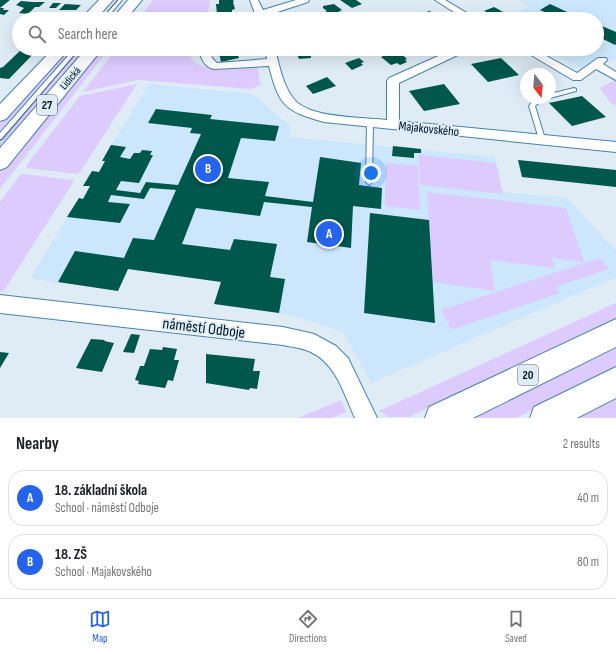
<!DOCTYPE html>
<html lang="en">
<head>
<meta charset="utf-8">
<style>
	:root { --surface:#fff; --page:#f6f6f6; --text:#202124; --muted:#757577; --line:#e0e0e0; --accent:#2563eb }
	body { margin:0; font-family:"Sofia Sans Condensed",sans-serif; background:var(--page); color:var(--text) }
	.compass { position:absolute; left:520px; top:68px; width:36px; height:36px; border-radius:50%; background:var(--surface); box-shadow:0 4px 16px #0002; rotate:164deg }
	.you { position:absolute; left:371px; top:173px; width:14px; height:14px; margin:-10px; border:3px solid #fff; border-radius:50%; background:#1a73e8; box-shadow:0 0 0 6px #1a73e833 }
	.badge { display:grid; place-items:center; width:26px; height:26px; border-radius:50%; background:var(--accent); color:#fff; font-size:13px; font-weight:700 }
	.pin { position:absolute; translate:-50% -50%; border:2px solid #fff; box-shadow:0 1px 4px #0006 }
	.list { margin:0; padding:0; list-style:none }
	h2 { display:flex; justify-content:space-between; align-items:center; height:52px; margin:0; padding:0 16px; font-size:17px }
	h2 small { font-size:13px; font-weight:400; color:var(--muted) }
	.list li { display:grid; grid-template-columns:26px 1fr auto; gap:12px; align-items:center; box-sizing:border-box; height:56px; margin:0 8px 8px; padding:0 8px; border:1px solid var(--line); border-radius:16px }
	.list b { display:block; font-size:15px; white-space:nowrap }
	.list p { margin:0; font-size:13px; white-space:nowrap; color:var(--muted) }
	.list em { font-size:13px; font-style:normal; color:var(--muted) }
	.icon { flex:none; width:22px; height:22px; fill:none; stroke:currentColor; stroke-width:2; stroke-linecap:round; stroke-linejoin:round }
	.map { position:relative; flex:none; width:616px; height:418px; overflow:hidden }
	.search { position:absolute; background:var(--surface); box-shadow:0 4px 16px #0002; left:12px; right:12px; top:12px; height:44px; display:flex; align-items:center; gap:10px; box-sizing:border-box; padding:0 14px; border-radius:22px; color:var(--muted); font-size:15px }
	.sheet { height:180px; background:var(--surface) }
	nav { display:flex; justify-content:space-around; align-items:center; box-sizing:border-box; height:56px; border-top:1px solid var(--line); background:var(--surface); font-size:11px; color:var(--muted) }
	nav a { display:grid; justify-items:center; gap:2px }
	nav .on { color:var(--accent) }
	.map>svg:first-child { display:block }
	.built { fill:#cce7fc }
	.green { fill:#ddcbfe }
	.building { fill:#00574c }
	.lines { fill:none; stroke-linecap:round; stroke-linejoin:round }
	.lane-casing { stroke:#4483ae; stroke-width:2 }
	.street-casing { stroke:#4483ae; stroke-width:2 }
	.primary-casing { stroke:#4483ae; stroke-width:2 }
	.lane { fill:#fff; fill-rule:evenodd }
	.street { fill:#fff; fill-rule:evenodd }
	.primary { fill:#fff; fill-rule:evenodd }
	.tram { stroke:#576a77; stroke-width:1 }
	.labels { text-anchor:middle; stroke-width:4; stroke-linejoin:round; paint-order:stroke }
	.far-street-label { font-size:11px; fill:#001727; stroke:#dfecf5 }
	.shield { fill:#dfecf5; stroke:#435765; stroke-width:1 }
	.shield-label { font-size:12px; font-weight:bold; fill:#001727 }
	.street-label { font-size:13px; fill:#001727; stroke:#dfecf5 }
	.near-street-label { font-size:16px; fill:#001727; stroke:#dfecf5 }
</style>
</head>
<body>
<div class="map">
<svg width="616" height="418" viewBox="0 0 616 418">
	<rect width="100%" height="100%" fill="#dfecf5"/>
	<g class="built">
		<polygon points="519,0 616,0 616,58 611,62 599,56 580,68 545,49 597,49 597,19 499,19 530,6"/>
		<polygon points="73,49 81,49 0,143 0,131"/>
		<polygon points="149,84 253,94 291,127 289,137 495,157 503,192 567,198 616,251 616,277 371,383 343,332 293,316 214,304 221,282 128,269 118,291 33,279 32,275 79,198 83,199 90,187 83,186 92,171 99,172 105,162 102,161"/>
	</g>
	<g class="green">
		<polygon points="153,0 210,0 207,19 138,19"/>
		<polygon points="67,49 73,49 0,131 0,123"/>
		<polygon points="81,49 87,49 0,153 0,143"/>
		<polygon points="100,49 109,49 0,189 0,172"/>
		<path d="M116,49H190C190,51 190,56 191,58C199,74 242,67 257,66L261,85L250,89L138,80L83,92Z"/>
		<polygon points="615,80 616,81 616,106 610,102 600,88"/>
		<polygon points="137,84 80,172 77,174 27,168 26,166 80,96"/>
		<polygon points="419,155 496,163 503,194 420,185"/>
		<polygon points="386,163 418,166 420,210 385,206"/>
		<polygon points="23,174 73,180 74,181 3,292 0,291 0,202 20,175"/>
		<polygon points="427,192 566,208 584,262 552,258 555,268 490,260 495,291 432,282"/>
		<polygon points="600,258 609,269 556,287 560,293 451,330 441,310"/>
		<polygon points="616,303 616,319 586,332 409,417 389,417 379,411"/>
		<polygon points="616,348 616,368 516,418 472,418"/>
		<polygon points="616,399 616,418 579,418"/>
		<polygon points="341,400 346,412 332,418 298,418"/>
	</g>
	<g class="building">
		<polygon points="0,0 10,0 0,8"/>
		<polygon points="219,0 233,0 234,2 233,2 235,9 232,10 232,15 230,15 232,19 213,19 213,18 216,17 215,14 217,14 216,4 219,4"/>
		<polygon points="340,0 356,0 362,4 352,8"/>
		<polygon points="21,1 32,2 45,2 39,7 35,7 28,14 19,13 24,8 16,5"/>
		<polygon points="53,3 61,3 56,8 49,8"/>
		<polygon points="65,4 81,5 76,10 59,10"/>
		<polygon points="334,4 342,10 327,18 323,14 327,13 325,12 327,11 323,8 323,6"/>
		<polygon points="550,4 578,17 579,19 560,19 540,10"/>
		<polygon points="494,7 505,13 496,17 484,11"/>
		<polygon points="0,8 4,8 3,10 9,10 4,15 0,14"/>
		<polygon points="429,11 434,13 434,15 431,17 433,18 422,19 417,16"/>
		<polygon points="392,12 396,14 388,18 384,15"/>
		<polygon points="300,14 310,19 290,19 288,18"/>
		<polygon points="597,24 616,32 616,44 615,45 597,36"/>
		<polygon points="22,49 38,49 9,79 0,78 0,68 3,67"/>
		<polygon points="218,49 236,49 239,58 221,62"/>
		<polygon points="295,49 311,49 313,55 311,56 311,58 299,59"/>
		<polygon points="397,50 407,59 405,60 407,62 400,65 397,63 391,65 381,57"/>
		<polygon points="359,58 364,62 361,63 363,65 352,70 345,63"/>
		<polygon points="501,58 519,75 488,82 471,64"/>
		<polygon points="327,77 336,86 313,94 306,86"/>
		<polygon points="444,84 460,104 424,111 409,91"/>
		<polygon points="582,96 606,117 572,126 549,103"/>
		<polygon points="156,109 212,115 210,119 279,126 275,141 241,138 228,178 269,182 265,196 313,202 320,157 361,163 359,185 382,188 381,209 353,206 351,248 307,242 312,207 264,202 260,216 196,208 182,244 230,250 234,239 277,244 270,277 285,279 279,313 214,304 221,282 128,269 118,291 58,282 75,251 124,258 133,238 154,240 176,190 150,188 144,199 111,195 108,202 130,204 120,223 67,217 79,198 83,199 90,186 83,186 92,171 99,172 105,161 102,161 111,145 126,147 120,157 130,159 134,153 140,153 142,150 152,151 150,155 153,155 139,183 121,181 116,190 140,193 146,182 178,185 201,134 190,133 192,128 148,123"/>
		<polygon points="393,146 421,149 421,153 414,153 414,158 392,156"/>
		<polygon points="518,160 616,170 616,187 522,177"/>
		<polygon points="370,213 429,220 435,323 364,313"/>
		<polygon points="131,334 140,335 134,353 123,352"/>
		<polygon points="91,339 105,340 104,341 114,343 102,372 76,368"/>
		<polygon points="163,347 177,349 174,360 179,360 173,381 168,380 165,388 138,384 139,381 135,380 140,366 144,366 150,349 162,350"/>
		<polygon points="0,352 9,353 0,368"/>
		<polygon points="206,354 255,359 253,371 260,371 257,389 250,388 249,390 206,383"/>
	</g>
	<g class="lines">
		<g class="lane-casing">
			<g id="lane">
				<polygon points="118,0 122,0 106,19 102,19"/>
				<polygon points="74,49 79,49 2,139 0,139 0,133"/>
				<polygon points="574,88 576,89 576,91 550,98 550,94"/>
				<polygon points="538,98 545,98 535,106 545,139 542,141 539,139 529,106 532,102"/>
				<polygon points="370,120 373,122 372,182 369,185 366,182 367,122"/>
			</g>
		</g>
		<g class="street-casing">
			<g id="street">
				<polygon points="250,0 258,0 263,10 296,0 309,0 308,2 265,16 267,19 257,19"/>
				<polygon points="435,0 445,0 477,19 465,19"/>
				<path d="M199,49H209L212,58L217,63L267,59L265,49H275C279,65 283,85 293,98C308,119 363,117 387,120V81L389,78L454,49H467L466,51L399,83V121L616,142V152L324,122C285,111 279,106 269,66L214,69C204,67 201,58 199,49Z"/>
				<polygon points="521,49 534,49 577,73 598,58 606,58 607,60 603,64 616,72 616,80 596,69 581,80 573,80"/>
				<path d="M0,295L283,327L314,334L336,346L348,358L377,418H355C344,394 336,364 311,352C303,348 292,347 283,345L0,313Z"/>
			</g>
		</g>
		<g class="primary-casing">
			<g id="primary">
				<polygon points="99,0 113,0 96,19 81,19"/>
				<polygon points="128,0 142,0 126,19 112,19"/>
				<polygon points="53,49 69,49 6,119 0,121 0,104"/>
				<polygon points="86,49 102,49 7,167 0,170 0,148"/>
				<polygon points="616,319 616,347 473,418 425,418 429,407"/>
				<polygon points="616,367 616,398 577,418 530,418 534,407"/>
			</g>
		</g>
		<use href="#lane" class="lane"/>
		<use href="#street" class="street"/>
		<use href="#primary" class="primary"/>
		<g class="tram">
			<polyline points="101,19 118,0"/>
			<polyline points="0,141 80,49"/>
		</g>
	</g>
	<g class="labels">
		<g class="far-street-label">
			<text transform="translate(70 78) rotate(-50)" y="4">Lidická</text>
		</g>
		<g class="shield">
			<rect x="37" y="95" width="20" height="20" rx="3"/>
			<rect x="518" y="365" width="20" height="20" rx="3"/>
		</g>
		<g class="shield-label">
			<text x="47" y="109">27</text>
			<text x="528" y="379">20</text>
		</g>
		<g class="street-label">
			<text transform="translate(429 128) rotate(6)" y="5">Majakovského</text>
		</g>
		<g class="near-street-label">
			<text transform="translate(204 327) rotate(7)" y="6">náměstí Odboje</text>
		</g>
	</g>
</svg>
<svg class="compass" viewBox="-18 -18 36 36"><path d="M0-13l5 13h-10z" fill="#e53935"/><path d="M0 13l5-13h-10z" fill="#757577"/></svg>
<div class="you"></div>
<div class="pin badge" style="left:329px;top:234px">A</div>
<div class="pin badge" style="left:208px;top:169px">B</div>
<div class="search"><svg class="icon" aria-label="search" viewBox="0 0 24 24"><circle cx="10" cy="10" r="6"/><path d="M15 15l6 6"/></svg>Search here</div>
</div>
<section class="sheet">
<h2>Nearby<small>2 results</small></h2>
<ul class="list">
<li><span class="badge">A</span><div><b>18. základní škola</b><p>School · náměstí Odboje</p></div><em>40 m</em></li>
<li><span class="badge">B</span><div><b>18. ZŠ</b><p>School · Majakovského</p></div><em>80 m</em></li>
</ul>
</section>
<nav>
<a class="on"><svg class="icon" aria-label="map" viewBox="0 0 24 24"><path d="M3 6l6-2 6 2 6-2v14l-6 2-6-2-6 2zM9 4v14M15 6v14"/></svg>Map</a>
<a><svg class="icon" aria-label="directions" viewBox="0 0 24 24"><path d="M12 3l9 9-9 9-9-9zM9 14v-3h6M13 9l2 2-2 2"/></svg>Directions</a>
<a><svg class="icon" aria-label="saved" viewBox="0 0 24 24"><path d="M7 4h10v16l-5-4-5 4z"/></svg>Saved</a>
</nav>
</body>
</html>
